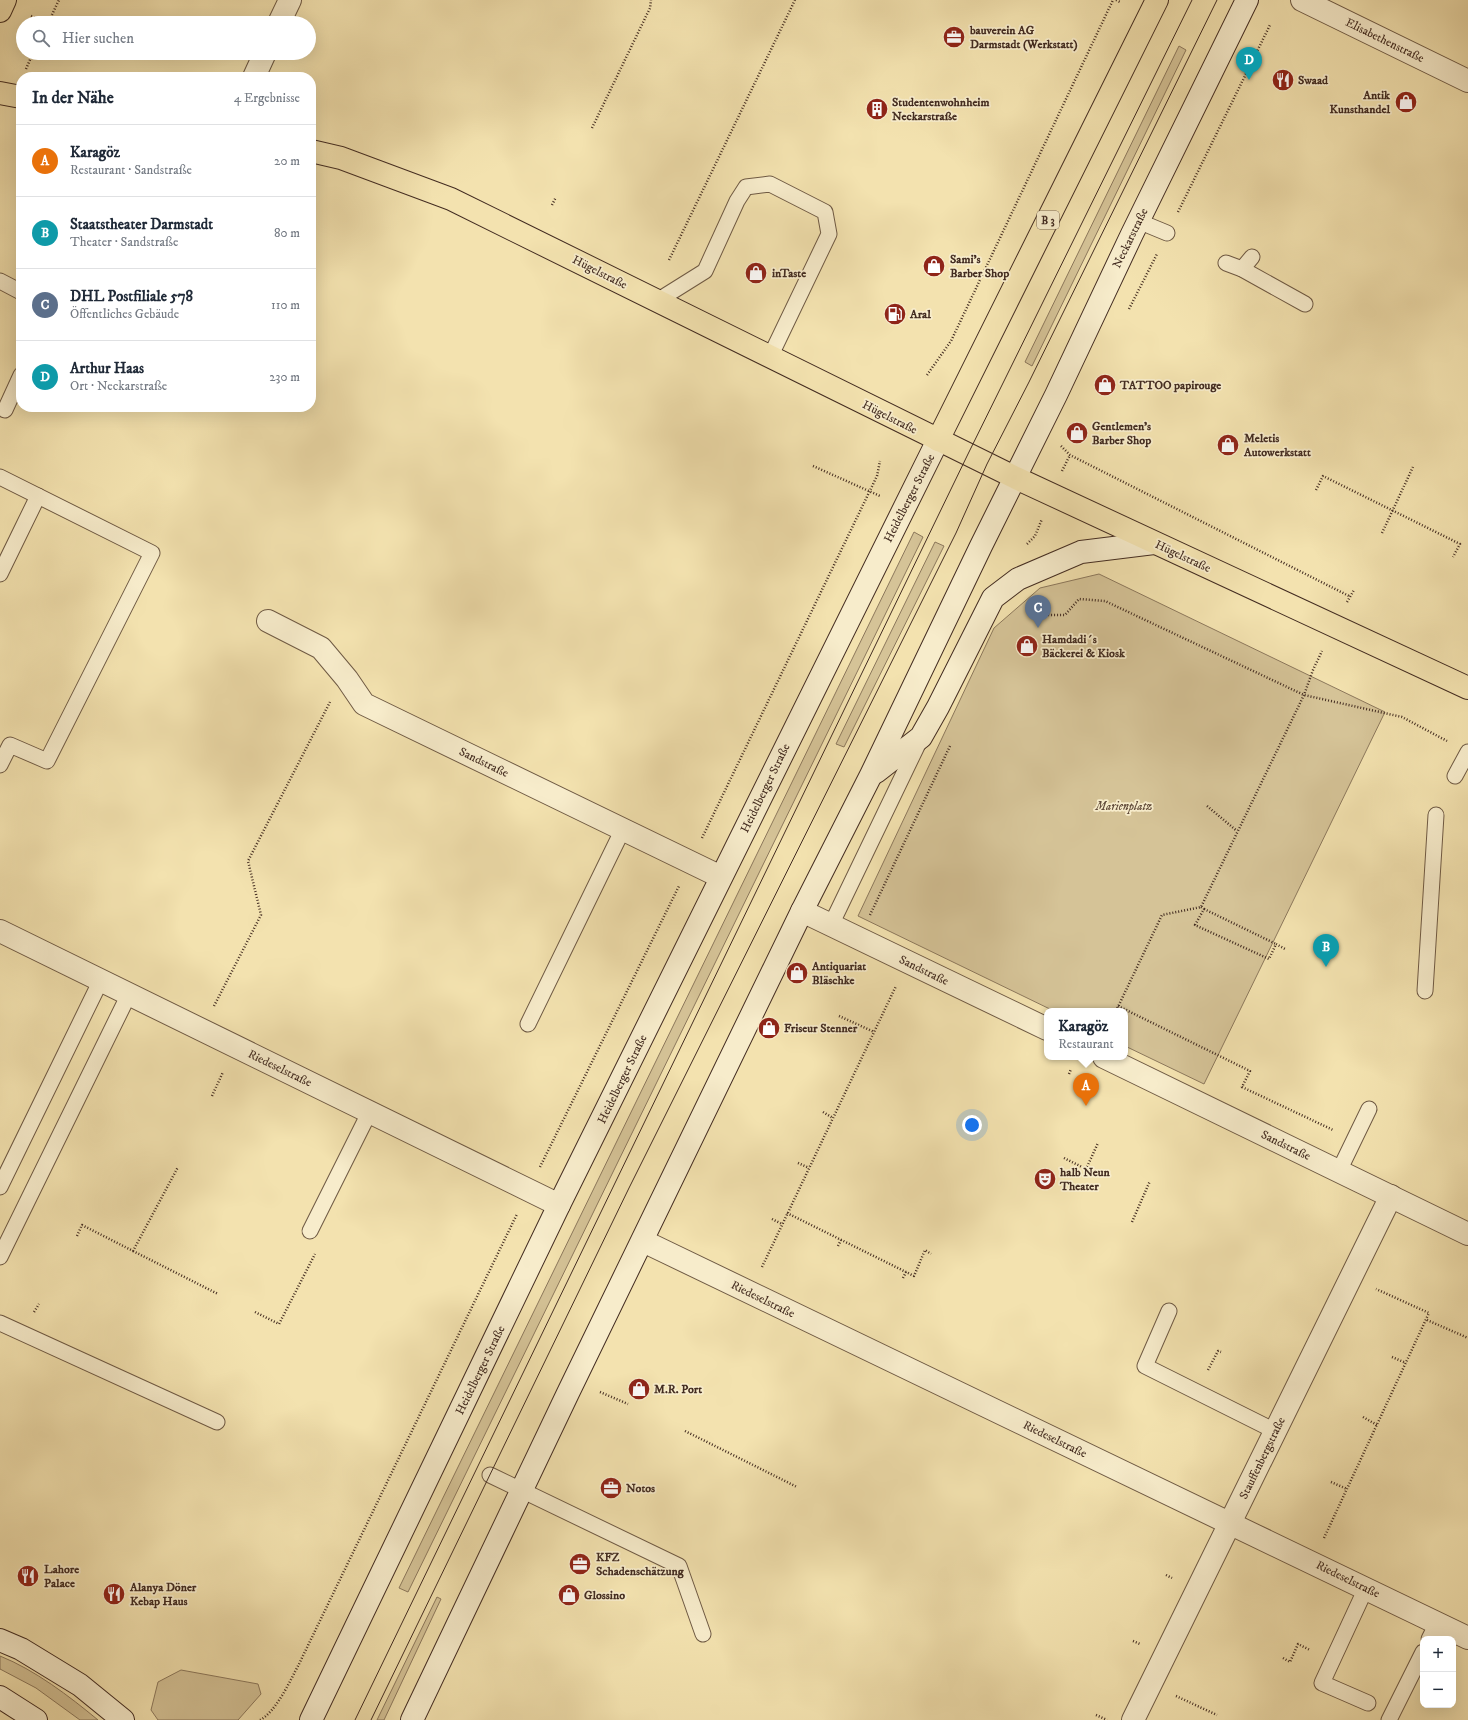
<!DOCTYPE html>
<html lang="de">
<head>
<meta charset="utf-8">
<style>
	:root { --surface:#fff; --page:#f6f6f7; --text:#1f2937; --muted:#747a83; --line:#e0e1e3; --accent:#0f766e }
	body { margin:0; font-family:"IM FELL DW Pica",serif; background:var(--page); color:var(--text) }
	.controls { position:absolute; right:12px; bottom:12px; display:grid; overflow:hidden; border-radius:8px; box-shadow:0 4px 16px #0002 }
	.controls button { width:36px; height:36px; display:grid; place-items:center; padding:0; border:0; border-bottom:1px solid var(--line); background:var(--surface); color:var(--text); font:20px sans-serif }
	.you { position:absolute; left:972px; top:1125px; width:14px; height:14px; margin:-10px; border:3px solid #fff; border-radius:50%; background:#1a73e8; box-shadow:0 0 0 6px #1a73e833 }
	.badge { display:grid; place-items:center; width:26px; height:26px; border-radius:50%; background:var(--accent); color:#fff; font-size:13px; font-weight:700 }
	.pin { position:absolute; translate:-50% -33px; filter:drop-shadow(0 1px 2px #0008) }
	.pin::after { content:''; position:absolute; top:21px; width:14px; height:12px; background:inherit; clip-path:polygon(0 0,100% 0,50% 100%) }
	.popup { position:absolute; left:1044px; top:1008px; width:84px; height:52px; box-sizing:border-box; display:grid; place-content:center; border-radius:8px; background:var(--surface); filter:drop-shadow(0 1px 3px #0005); font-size:13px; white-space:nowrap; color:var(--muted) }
	.popup b { font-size:15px; color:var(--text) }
	.popup::after { content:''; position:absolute; left:50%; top:100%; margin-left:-8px; border:8px solid transparent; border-top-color:var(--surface) }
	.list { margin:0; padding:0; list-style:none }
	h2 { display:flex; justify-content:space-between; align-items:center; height:52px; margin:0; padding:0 16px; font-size:17px }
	h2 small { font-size:13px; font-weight:400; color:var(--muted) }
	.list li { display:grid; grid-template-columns:26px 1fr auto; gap:12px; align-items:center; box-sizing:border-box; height:72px; padding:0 16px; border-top:1px solid var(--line) }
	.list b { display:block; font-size:15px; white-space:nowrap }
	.list p { margin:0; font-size:13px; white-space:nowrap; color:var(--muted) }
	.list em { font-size:13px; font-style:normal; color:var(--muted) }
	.icon { flex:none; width:22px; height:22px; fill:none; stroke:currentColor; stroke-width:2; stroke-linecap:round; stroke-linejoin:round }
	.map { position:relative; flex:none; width:1468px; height:1720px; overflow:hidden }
	.search { position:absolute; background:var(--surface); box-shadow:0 4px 16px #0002; left:16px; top:16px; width:300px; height:44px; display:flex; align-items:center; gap:10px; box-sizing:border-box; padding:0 14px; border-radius:22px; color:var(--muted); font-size:15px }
	.panel { position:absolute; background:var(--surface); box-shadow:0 4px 16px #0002; left:16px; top:72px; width:300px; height:340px; border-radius:16px }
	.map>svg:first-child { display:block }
	.green { fill:#d5c397; stroke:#8c785c }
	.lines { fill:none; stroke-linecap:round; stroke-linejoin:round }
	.service-casing { stroke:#6f5a44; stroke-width:17 }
	.minor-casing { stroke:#6f5a44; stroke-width:24 }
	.secondary-casing { stroke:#432c21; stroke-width:24 }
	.primary-casing { stroke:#432c21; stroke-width:24 }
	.path { stroke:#432c21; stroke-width:2.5; stroke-dasharray:1 2; stroke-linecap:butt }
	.service { stroke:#f7eccb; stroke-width:15 }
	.minor { stroke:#f7eccb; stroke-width:22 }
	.secondary { stroke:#f7eccb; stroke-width:22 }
	.primary { stroke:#f3e2af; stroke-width:22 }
	.tram { stroke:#432c21; stroke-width:1 }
	.labels { text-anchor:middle; stroke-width:3.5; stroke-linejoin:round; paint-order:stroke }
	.shield { fill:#f7eccb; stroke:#796654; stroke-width:1 }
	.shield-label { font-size:11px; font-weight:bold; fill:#432c21 }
	.poi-label { font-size:12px; font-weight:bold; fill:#432c21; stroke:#f7eccb; text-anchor:start }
	.street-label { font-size:12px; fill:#432c21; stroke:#f7eccb }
	.park-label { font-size:12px; font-style:italic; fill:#604a39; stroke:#f7eccb }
</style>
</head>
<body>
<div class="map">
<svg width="1468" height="1720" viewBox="0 0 1468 1720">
	<rect width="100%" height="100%" fill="#f3e2af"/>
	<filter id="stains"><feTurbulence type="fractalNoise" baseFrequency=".005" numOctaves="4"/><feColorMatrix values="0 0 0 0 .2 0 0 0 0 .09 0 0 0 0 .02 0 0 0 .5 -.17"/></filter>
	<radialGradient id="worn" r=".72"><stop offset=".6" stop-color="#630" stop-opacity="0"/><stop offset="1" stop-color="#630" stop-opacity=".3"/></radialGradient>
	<g class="green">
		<polygon points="1179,46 1186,50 1032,366 1025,362"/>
		<polygon points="914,532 923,537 408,1592 399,1588"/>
		<polygon points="935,542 944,546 844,747 836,744"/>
		<polygon points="1099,574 1385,712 1204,1084 1125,1046 1125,1011 1054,1011 858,916 994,628 1040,588"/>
		<polygon points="437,1597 441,1599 384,1720 377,1720"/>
		<path d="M0,1656C35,1670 69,1696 98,1720H80L36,1688L0,1669Z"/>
		<polygon points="181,1670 258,1684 261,1694 238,1720 158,1720 151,1710 158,1682"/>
	</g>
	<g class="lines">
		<g class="service-casing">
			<g id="service">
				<polyline points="1138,221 1167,233"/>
				<polyline points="1226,263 1242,269 1305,304"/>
				<polyline points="1242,269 1252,257"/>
				<polyline points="0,281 21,292"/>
				<polyline points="657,301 705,271 737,201 746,187 770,184 825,212 829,234 770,357"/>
				<polyline points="5,410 21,375"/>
				<polyline points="0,477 152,553 47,761 10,745 0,765"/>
				<polyline points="0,574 38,496"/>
				<polyline points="1455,776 1468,752"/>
				<polyline points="831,925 919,742"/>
				<polyline points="1425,991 1436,815"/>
				<polyline points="528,1024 623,829"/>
				<polyline points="1339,1171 1369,1109"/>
				<polyline points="0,1187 101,980"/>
				<polyline points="310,1231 370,1111"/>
				<polyline points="0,1257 129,994"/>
				<polyline points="1169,1311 1145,1366 1275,1431"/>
				<polyline points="0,1323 217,1422"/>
				<polyline points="490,1475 679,1566 703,1634"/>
				<polyline points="1366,1588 1322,1683 1368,1703"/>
				<polyline points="1429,1639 1437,1623"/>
				<polyline points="1389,1720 1423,1652"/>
			</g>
		</g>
		<g class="minor-casing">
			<g id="minor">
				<polyline points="1302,0 1468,81"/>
				<polyline points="279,23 290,0"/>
				<polyline points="254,77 265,53"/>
				<polyline points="268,621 321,648 347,679 364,704 721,877"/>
				<polyline points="802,911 1047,1029"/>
				<polyline points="0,931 559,1205"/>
				<polyline points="1104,1057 1468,1234"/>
				<polyline points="643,1241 1468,1638"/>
				<polyline points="1133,1720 1391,1196"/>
			</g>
		</g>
		<g class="secondary-casing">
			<g id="secondary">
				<polyline points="876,772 921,737 938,707 993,598 1018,579 1081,552 1154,543"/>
				<polyline points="0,1640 21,1649 80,1685 123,1720"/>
				<polyline points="0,1697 36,1720"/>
				<polyline points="311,1720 559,1205 938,440"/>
				<polyline points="412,1720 568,1393 802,911 871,775 981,546 1056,395 1132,234 1247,0"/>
			</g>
		</g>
		<g class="primary-casing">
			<g id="primary">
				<polyline points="0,11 5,0"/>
				<polyline points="0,93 21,97"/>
				<polyline points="311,151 341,158 451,199 1016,478 1468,688"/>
				<polyline points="938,440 1157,0"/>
			</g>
		</g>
		<g class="path">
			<polyline points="1116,0 1120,2"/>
			<polyline points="31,16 46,23"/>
			<polyline points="48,23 59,0"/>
			<polyline points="26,69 33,53"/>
			<polyline points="592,128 650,8 651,0"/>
			<polyline points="552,205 556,197"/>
			<polyline points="1178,212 1270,25"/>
			<polyline points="669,260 795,0"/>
			<polyline points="1129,309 1157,254"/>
			<polyline points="927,375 951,341 1113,0"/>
			<polyline points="1061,446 1070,455 1349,596"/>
			<polyline points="813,466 880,496"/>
			<polyline points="1062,471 1070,455"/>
			<polyline points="1316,490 1323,476 1460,544 1453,557"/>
			<polyline points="1382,533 1413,467"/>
			<polyline points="1027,544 1035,536 1042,519"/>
			<polyline points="1347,602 1354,590"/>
			<polyline points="1029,606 1049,615 1065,615 1079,599 1105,601 1304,695 1402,717 1447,741"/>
			<polyline points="1207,806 1237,831"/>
			<polyline points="702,838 877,476 880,461"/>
			<polyline points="1201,907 1204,909 1195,925 1269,959 1276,944 1285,949"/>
			<polyline points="1204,909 1276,944"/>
			<polyline points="870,915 950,746"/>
			<polyline points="214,1006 261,915 248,861 330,702"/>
			<polyline points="1118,1006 1250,1071 1242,1087 1333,1130"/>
			<polyline points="1116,1011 1162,915 1201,907 1304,695 1313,670 1322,651"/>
			<polyline points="839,1016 874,1032"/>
			<polyline points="1069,1074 1071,1069"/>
			<polyline points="212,1096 223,1072"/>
			<polyline points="823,1112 833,1118"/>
			<polyline points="1064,1158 1086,1169 1098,1143"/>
			<polyline points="798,1163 809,1168"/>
			<polyline points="540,1167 679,886"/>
			<polyline points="787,1213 914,1276 925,1250 931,1254"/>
			<polyline points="772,1219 782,1224"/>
			<polyline points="1132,1222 1150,1181"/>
			<polyline points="77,1236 82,1225 133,1251 178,1167"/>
			<polyline points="838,1246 841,1240"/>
			<polyline points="133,1251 218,1294"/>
			<polyline points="762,1267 896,986"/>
			<polyline points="903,1278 906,1272"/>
			<polyline points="34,1312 39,1304"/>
			<polyline points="255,1312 279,1324 315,1254"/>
			<polyline points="1427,1320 1468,1338"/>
			<polyline points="1392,1357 1406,1363"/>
			<polyline points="1208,1370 1218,1351 1221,1352"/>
			<polyline points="600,1392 628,1404"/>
			<polyline points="1363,1417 1377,1425"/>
			<polyline points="685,1431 797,1487"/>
			<polyline points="1331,1482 1347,1489"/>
			<polyline points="1324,1538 1429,1313 1376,1289"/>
			<polyline points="1166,1575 1172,1578"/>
			<polyline points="1133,1641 1140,1644"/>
			<polyline points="1283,1658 1290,1662 1298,1644 1310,1650"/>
			<polyline points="1176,1696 1217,1715"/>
			<polyline points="1096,1715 1107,1720"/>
			<path d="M260,1720C276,1712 290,1681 299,1664L517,1214"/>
		</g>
		<use href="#service" class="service"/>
		<use href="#minor" class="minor"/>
		<use href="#secondary" class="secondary"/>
		<use href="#primary" class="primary"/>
		<g class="tram">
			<polyline points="355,1720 968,454 1192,0"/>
			<polyline points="371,1720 629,1188 956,533 987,464 1029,382 1217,0"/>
		</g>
	</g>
	<defs>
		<g id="office-disc" transform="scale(1.15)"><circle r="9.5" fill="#8f2418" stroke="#f7eccb"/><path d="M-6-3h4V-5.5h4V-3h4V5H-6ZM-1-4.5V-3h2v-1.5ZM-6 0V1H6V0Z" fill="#fff"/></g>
		<g id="restaurant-disc" transform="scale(1.15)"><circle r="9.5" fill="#8f2418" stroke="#f7eccb"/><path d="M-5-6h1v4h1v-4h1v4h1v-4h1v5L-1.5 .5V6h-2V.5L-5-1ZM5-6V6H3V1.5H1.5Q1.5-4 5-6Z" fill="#fff"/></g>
		<g id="shop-disc" transform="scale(1.15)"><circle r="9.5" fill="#8f2418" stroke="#f7eccb"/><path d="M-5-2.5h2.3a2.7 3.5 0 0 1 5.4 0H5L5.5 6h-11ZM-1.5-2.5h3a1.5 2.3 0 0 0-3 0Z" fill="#fff"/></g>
		<g id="building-disc" transform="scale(1.15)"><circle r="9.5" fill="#8f2418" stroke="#f7eccb"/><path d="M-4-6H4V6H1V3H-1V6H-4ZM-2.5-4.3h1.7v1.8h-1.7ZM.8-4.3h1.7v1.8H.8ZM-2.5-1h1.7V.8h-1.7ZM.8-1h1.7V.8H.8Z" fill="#fff"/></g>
		<g id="fuel-disc" transform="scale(1.15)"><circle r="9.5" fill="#8f2418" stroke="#f7eccb"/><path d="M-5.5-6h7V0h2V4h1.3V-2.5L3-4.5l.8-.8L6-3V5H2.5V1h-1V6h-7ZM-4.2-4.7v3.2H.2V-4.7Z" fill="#fff"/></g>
		<g id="theatre-disc" transform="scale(1.15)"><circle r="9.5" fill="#8f2418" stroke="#f7eccb"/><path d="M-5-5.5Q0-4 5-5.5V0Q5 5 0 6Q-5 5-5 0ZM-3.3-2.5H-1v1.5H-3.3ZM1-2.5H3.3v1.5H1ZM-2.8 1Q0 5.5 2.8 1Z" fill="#fff"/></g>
	</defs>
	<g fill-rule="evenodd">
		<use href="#office-disc" x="954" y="37"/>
		<use href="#restaurant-disc" x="1283" y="80"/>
		<use href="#shop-disc" x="1406" y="102"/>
		<use href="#building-disc" x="877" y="109"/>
		<use href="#shop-disc" x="934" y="266"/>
		<use href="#shop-disc" x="756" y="273"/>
		<use href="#fuel-disc" x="895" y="314"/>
		<use href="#shop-disc" x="1105" y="385"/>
		<use href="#shop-disc" x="1077" y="433"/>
		<use href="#shop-disc" x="1228" y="445"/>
		<use href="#shop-disc" x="1027" y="646"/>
		<use href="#shop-disc" x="797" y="973"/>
		<use href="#shop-disc" x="769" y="1028"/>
		<use href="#theatre-disc" x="1045" y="1179"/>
		<use href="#shop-disc" x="639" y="1389"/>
		<use href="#office-disc" x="611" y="1488"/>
		<use href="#office-disc" x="580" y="1564"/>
		<use href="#restaurant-disc" x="28" y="1576"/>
		<use href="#restaurant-disc" x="114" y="1594"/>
		<use href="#shop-disc" x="569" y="1595"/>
	</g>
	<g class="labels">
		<rect class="shield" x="1037" y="211" width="22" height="18" rx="3"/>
		<g class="shield-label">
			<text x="1048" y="224">B 3</text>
		</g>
		<g class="poi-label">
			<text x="970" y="34">bauverein AG<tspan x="970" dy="14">Darmstadt (Werkstatt)</tspan></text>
			<text x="1298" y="84">Swaad</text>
			<text x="1390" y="99" text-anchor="end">Antik<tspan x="1390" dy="14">Kunsthandel</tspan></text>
			<text x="892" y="106">Studentenwohnheim<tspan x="892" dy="14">Neckarstraße</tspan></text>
			<text x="950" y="263">Sami's<tspan x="950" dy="14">Barber Shop</tspan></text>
			<text x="772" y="277">inTaste</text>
			<text x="910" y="318">Aral</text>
			<text x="1120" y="389">TATTOO papirouge</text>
			<text x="1092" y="430">Gentlemen's<tspan x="1092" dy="14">Barber Shop</tspan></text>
			<text x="1244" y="442">Meletis<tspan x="1244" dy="14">Autowerkstatt</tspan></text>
			<text x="1042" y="643">Hamdadi´s<tspan x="1042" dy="14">Bäckerei &amp; Kiosk</tspan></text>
			<text x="812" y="970">Antiquariat<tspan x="812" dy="14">Bläschke</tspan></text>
			<text x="784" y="1032">Friseur Stenner</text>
			<text x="1060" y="1176">halb Neun<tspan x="1060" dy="14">Theater</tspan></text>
			<text x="654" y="1393">M.R. Port</text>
			<text x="626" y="1492">Notos</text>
			<text x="596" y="1561">KFZ<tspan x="596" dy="14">Schadenschätzung</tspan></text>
			<text x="44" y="1573">Lahore<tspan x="44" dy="14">Palace</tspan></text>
			<text x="130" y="1591">Alanya Döner<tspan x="130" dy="14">Kebap Haus</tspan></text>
			<text x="584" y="1599">Glossino</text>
		</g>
		<g class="street-label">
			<text transform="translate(1385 40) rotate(26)" y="4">Elisabethenstraße</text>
			<text transform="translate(1130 238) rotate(-64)" y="4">Neckarstraße</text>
			<text transform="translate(600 272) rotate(27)" y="4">Hügelstraße</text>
			<text transform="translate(890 417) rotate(27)" y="4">Hügelstraße</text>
			<text transform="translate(909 498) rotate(-63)" y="4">Heidelberger Straße</text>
			<text transform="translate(1183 556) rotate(25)" y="4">Hügelstraße</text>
			<text transform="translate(484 762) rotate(26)" y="4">Sandstraße</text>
			<text transform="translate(765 788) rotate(-64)" y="4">Heidelberger Straße</text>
			<text transform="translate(924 970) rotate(26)" y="4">Sandstraße</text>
			<text transform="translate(280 1068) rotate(26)" y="4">Riedeselstraße</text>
			<text transform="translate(622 1079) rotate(-64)" y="4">Heidelberger Straße</text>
			<text transform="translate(1286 1145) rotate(26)" y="4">Sandstraße</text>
			<text transform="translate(763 1299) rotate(26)" y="4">Riedeselstraße</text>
			<text transform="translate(480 1370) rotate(-64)" y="4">Heidelberger Straße</text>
			<text transform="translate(1055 1439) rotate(26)" y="4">Riedeselstraße</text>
			<text transform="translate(1262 1458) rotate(-64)" y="4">Stauffenbergstraße</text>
			<text transform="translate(1348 1579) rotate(26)" y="4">Riedeselstraße</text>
		</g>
		<g class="park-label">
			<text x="1124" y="810">Marienplatz</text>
		</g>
	</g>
	<rect width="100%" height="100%" filter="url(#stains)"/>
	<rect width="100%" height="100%" fill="url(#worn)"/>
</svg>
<div class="controls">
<button>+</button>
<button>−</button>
</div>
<div class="you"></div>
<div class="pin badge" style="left:1086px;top:1106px;background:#e8710a">A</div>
<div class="popup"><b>Karagöz</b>Restaurant</div>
<div class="pin badge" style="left:1326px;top:967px;background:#0f9aa8">B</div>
<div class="pin badge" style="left:1038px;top:628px;background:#5c6f8a">C</div>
<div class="pin badge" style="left:1249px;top:80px;background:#0f9aa8">D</div>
<div class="search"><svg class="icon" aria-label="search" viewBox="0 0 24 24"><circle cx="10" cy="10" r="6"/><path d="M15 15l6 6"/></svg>Hier suchen</div>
<section class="panel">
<h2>In der Nähe<small>4 Ergebnisse</small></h2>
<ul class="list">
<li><span class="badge" style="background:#e8710a">A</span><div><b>Karagöz</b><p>Restaurant · Sandstraße</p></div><em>20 m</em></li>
<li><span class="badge" style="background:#0f9aa8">B</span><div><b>Staatstheater Darmstadt</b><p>Theater · Sandstraße</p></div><em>80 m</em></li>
<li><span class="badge" style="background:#5c6f8a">C</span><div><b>DHL Postfiliale 578</b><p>Öffentliches Gebäude</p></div><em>110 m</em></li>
<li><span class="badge" style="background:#0f9aa8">D</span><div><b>Arthur Haas</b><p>Ort · Neckarstraße</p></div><em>230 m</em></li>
</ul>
</section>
</div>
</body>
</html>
